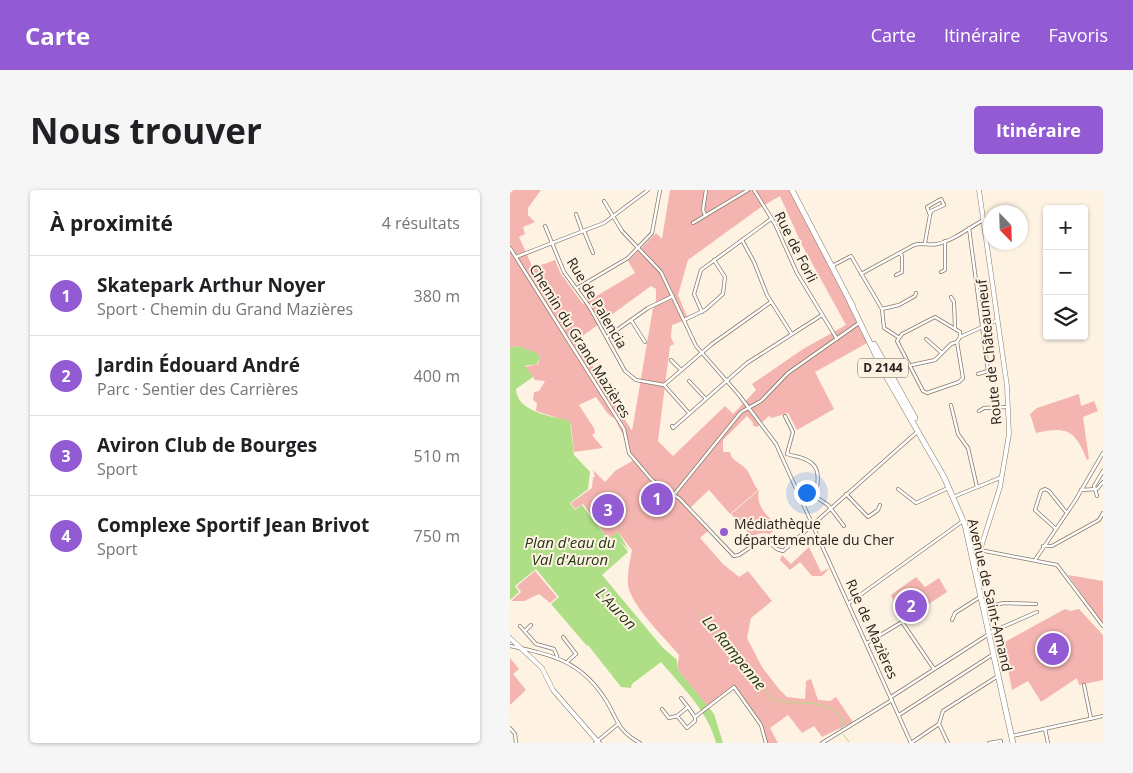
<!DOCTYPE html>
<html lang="fr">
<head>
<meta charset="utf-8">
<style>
	:root { --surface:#fff; --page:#f6f6f6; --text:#202124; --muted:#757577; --line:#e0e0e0; --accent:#935bd3 }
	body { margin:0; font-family:"Open Sans",sans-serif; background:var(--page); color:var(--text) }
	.controls { position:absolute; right:15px; top:15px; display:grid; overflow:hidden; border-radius:5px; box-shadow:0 1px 4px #0004 }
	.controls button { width:45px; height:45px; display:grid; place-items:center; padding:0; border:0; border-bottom:1px solid var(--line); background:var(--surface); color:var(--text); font:25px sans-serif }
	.compass { position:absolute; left:473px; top:15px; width:45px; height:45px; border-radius:50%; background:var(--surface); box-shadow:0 1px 4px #0004; rotate:157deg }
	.you { position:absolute; left:296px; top:302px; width:18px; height:18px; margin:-12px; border:4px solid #fff; border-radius:50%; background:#1a73e8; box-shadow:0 0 0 8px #1a73e833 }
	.badge { display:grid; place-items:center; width:32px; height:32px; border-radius:50%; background:var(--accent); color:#fff; font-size:16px; font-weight:700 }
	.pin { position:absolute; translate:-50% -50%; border:2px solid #fff; box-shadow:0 1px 5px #0006 }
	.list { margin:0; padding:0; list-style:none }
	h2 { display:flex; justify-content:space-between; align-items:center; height:65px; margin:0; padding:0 20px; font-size:21px }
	h2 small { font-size:16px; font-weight:400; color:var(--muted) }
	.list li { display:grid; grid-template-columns:32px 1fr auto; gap:15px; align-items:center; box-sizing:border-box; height:80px; padding:0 20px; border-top:1px solid var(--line) }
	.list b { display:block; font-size:19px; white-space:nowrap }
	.list p { margin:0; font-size:16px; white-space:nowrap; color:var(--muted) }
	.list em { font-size:16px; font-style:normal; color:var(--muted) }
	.icon { flex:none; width:28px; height:28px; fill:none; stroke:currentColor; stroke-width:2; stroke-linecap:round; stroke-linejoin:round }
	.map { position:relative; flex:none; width:593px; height:553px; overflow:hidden; border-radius:5px }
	header { display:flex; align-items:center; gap:30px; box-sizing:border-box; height:70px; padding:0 25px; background:var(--accent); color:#fff }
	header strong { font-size:24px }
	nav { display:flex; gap:28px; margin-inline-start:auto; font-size:18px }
	.intro { display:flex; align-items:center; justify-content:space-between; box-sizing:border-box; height:120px; padding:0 30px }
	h1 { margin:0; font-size:35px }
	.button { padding:12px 22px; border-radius:5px; background:var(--accent); color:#fff; font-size:18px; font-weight:700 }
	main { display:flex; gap:30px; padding:0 30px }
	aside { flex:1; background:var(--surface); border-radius:5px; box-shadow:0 1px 4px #0004 }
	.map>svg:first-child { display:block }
	.green { fill:#f4b5b0; fill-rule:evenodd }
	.water { fill:#aede86 }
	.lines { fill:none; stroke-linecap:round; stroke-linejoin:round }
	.stream { stroke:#aede86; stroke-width:1 }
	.street-casing { stroke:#867a69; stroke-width:4 }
	.secondary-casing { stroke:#867a69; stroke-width:5 }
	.primary-casing { stroke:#867a69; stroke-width:6 }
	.street { stroke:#fff; stroke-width:2.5 }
	.secondary { stroke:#fff; stroke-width:4 }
	.primary { stroke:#fff; stroke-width:5 }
	.poi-dot { fill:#935bd3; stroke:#fef3e3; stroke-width:2 }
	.labels { text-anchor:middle; stroke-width:4; stroke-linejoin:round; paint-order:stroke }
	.shield { fill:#fef3e3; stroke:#686157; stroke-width:1 }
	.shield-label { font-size:12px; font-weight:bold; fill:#27221b }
	.street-label { font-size:14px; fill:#27221b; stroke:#fef3e3 }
	.poi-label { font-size:14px; fill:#27221b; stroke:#fef3e3; text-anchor:start }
	.water-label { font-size:15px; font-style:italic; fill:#253714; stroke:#fef3e3 }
</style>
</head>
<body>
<header>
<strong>Carte</strong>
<nav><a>Carte</a><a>Itinéraire</a><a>Favoris</a></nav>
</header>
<div class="intro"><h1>Nous trouver</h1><a class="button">Itinéraire</a></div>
<main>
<aside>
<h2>À proximité<small>4 résultats</small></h2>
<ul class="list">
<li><span class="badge">1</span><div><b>Skatepark Arthur Noyer</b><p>Sport · Chemin du Grand Mazières</p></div><em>380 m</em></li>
<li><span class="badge">2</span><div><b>Jardin Édouard André</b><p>Parc · Sentier des Carrières</p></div><em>400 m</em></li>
<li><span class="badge">3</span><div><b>Aviron Club de Bourges</b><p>Sport</p></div><em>510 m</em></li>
<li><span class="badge">4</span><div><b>Complexe Sportif Jean Brivot</b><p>Sport</p></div><em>750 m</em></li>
</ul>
</aside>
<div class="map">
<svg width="593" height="553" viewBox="0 0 593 553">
	<rect width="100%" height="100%" fill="#fef3e3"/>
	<g class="green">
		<path d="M0,0H31L18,18V25L25,32L13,37L15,44L9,47L23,78L45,70L51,84L73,114L125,83L118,71L146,43L152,49L160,0H282L359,152L305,182L324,219L287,240L278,223L262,228L259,226L247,237L243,236V233L237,226L213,250V262H220C221,271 230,272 236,279C241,285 242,292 248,300L220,324L199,300L180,318L199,340L190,348L213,374L229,387L238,381L262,411L241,428L237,448L252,477L269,499L277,507L295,509L296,491L301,489L308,510L320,511L326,507L343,532L312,547L304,536L292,543L278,525L260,538L268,553H256L253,538L224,497L198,517L167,479L169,465C155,448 121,416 118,395C117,383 120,371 122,360L108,342L98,349L73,314L65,319L61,313L82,298L83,287H85L83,280L95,292L105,281L124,270L117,260L116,251L105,229L98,224L86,207L69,215L84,238L85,243L82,245L93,258L64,262L61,234L54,230L26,221L27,213L23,210L24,202L29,201L35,191L25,190L15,177L28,174L30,168L8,156L0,158ZM270,6L292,55L336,135L293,159L242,194L246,200L223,224L215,216L163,266L148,251L160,156L164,154L161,147L162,135L178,129L168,105L178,70L251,17ZM141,96L146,99V116L143,118L122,241L67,150Z"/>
		<path d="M569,204L571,216L584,211L588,221L573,227L579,269L577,270C565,240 557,236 526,243L520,224L527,218Z"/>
		<path d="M249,300C245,318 259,326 268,337L260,344L252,343L241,346L221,324Z"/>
		<polygon points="299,357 311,382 320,378 312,386 302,386 290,372 280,380 270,370 272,365 281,374"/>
		<polygon points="25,381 47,407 40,413 29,404 14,411 1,411 11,402 7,396"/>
		<polygon points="558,385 593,391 593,434"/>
		<polygon points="406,387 415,397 429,388 437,402 393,431 381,405"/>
		<polygon points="555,419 560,421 569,419 593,445 593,490 569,495 567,488 531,512 518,491 502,500 493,453"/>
		<polygon points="0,468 9,479 3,484 16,500 0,515"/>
	</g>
	<path class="water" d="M8,156L27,163L30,168L27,174L15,176L23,187L6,199C7,223 43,226 60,231L64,265L80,282L78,299L60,313L65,320L72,315L98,349L108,342L119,360L110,351L118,362L92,385L153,458L167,470V479L204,524L213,553H206C198,521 172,497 151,472L122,494L121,498L111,497L78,455L77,456L41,414L49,407L26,379L5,396L9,402L0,410V158Z"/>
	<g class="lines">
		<g class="stream">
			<path d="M188,420L261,508C282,518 319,505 333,530L331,539"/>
			<polyline points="333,544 339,552"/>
		</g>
		<g class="street-casing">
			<g id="street">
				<polyline points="244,0 265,34 287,83 327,149"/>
				<polyline points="94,11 112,41 151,82 186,156 229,205 266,254 401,553"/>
				<polyline points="66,24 72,41"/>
				<polyline points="195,25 193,20 196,0"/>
				<polyline points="183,33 238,0"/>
				<polyline points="35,36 54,82 79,116 115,181 126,190 154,195 179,223"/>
				<polyline points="459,38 478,181 468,184"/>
				<polyline points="74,41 83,63"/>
				<polyline points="232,50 244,72 257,105 281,143"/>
				<polyline points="415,53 420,25 417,17 431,9 434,15 421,21 420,25"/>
				<polyline points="0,58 114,239 119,263 141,289 162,307 231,222 251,211 278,183 349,133"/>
				<polyline points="6,67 94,33 138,0"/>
				<polyline points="322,76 341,66 372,119 374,138 388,147"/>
				<polyline points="431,82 435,80 435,51"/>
				<path d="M351,84L404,55C413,52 419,56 427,54C443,51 459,38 473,30"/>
				<polyline points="386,85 392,82 392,66 390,63"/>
				<polyline points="67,98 118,68 142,43 150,0"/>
				<polyline points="441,107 444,112 445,137"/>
				<polyline points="372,119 389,115 405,106 406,103"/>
				<polyline points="192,122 184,104 191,80 261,29"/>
				<polyline points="121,130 135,152"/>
				<polyline points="174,130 195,120 213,104 215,87 204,70"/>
				<polyline points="97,147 138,118 163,106"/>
				<polyline points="416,149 432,163"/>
				<polyline points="447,152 453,188 449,192 417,203 413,201 387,151 392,144 425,127 450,142 450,147"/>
				<polyline points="161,170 171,180"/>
				<polyline points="402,175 425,170 441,154 447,152 450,147 488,130"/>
				<polyline points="179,191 195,208"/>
				<polyline points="154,195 202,154 261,112"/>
				<polyline points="441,215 448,244 458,258 467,297"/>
				<polyline points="469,221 474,218 497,217"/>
				<path d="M275,226L283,242L277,264C282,266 287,266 292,268C314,275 307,292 306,307L318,315L334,336"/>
				<polyline points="162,236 163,238 237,173 312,125"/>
				<polyline points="388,299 406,313 438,298"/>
				<polyline points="571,300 587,299 593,292"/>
				<polyline points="158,302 169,308 224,366 229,365 254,348 267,359 273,361 407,242"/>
				<polyline points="336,304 358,327 368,320 370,315"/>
				<polyline points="587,306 584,296 593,281"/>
				<polyline points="443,307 492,287"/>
				<polyline points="545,338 525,320 531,301 535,299 539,301 556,322"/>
				<polyline points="533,356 542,356 589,330 593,323"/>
				<polyline points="462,361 475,361 547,375 593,436"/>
				<polyline points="525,370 565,311 593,263"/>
				<polyline points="339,413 453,331"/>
				<polyline points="474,417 494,413 526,414"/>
				<polyline points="442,430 445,423 470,407"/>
				<polyline points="10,436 26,454 44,459 47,466"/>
				<polyline points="15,441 21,435"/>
				<polyline points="479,443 527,422"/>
				<polyline points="53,447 66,464 58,471"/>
				<polyline points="357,453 392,432 424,479"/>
				<path d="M0,456C43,465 72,471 97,512C108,531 108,541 130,553"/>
				<polyline points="574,495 581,529"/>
				<polyline points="381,507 479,444"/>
				<polyline points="171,508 178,517"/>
				<polyline points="152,519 159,528 167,526 177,538 185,531 185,527 224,497 251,535 256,553"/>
				<polyline points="389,525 482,465"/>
				<polyline points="167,526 178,517 185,527"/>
				<polyline points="429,534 438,553"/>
				<polyline points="0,538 5,544 6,553"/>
				<polyline points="535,539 538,553"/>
				<polyline points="502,546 593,526"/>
				<polyline points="85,553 108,534"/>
				<polyline points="312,553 382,510"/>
				<polyline points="401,553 429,534 433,521 488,486"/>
				<polyline points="479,553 491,551 491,553"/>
			</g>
		</g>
		<g class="secondary-casing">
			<g id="secondary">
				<polyline points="465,376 490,297 499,244 497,196 469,0"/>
				<polyline points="0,448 32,478 43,500 89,553"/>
			</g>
		</g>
		<g class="primary-casing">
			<g id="primary">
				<polyline points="282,0 343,117"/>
				<polyline points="341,114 376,186 434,287 455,335 503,553"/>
				<polyline points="364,154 405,228"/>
			</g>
		</g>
		<use href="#street" class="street"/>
		<use href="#secondary" class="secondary"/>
		<use href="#primary" class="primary"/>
	</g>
	<circle class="poi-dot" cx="214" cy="342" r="5"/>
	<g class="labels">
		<rect class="shield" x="348" y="168.5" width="50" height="19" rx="4"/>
		<g class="shield-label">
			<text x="373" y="182">D 2144</text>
		</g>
		<g class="street-label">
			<text transform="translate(286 57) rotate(63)" y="5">Rue de Forli</text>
			<text transform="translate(87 113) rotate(59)" y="5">Rue de Palencia</text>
			<text transform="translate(70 151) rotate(58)" y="5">Chemin du Grand Mazières</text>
			<text transform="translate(479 162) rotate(-96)" y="5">Route de Châteauneuf</text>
			<text transform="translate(480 405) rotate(77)" y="5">Avenue de Saint-Amand</text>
			<text transform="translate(362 439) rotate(66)" y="5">Rue de Mazières</text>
		</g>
		<g class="poi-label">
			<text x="224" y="339">Médiathèque<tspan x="224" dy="16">départementale du Cher</tspan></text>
		</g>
		<g class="water-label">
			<text x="60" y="358">Plan d'eau du<tspan x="60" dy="17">Val d'Auron</tspan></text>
			<text transform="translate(106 419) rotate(46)" y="5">L'Auron</text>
			<text transform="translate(224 463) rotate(51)" y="5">La Rampenne</text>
		</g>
	</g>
</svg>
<div class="controls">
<button>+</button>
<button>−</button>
<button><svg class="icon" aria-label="layers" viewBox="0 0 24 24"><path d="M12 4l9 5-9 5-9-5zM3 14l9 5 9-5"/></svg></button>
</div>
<svg class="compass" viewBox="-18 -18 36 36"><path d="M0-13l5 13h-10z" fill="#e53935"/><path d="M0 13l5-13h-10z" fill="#757577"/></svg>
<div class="you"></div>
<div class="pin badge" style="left:147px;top:309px">1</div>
<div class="pin badge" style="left:401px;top:416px">2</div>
<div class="pin badge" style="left:98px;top:320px">3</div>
<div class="pin badge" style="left:543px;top:459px">4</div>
</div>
</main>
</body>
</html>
